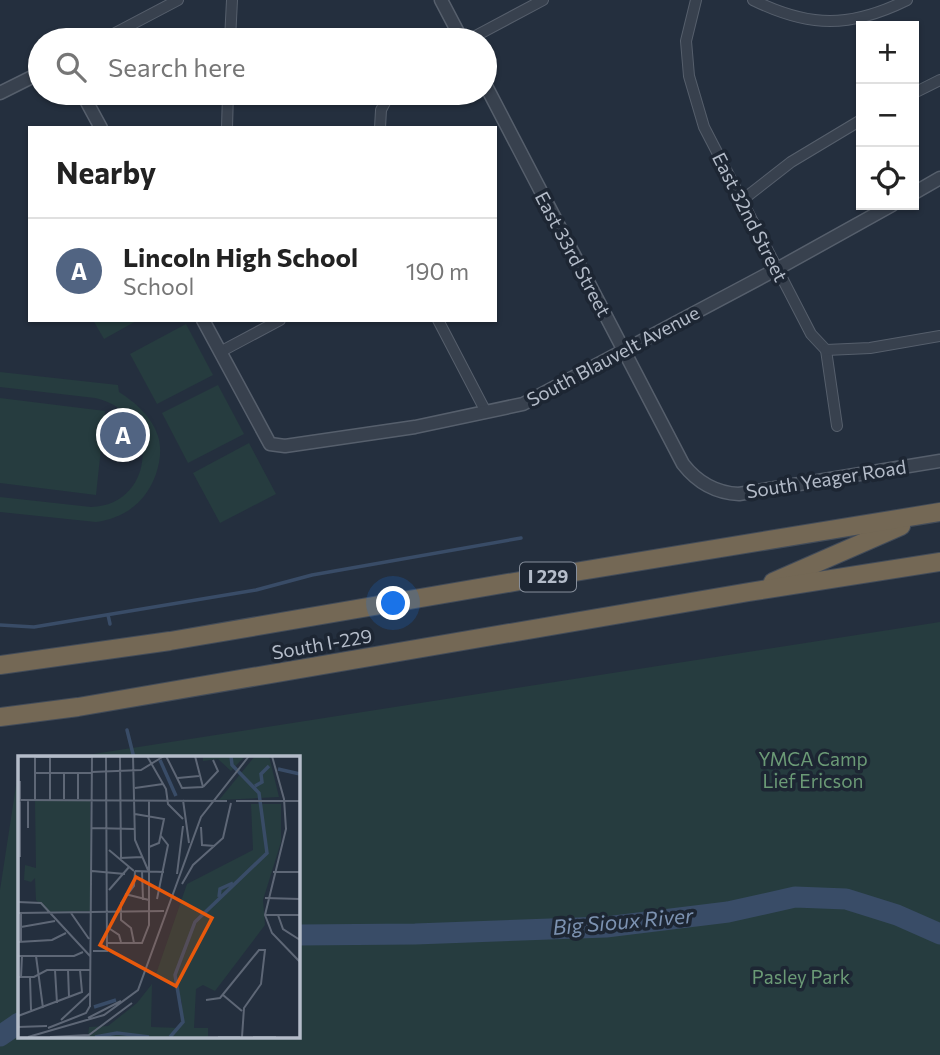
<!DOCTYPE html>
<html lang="en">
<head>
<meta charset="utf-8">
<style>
	:root { --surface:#fff; --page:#f2f2f2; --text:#222; --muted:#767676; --line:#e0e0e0; --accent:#516482 }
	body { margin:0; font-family:Commissioner,sans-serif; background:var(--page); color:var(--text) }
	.controls { position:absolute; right:21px; top:21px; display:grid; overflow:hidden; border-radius:0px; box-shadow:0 2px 5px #0004 }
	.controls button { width:63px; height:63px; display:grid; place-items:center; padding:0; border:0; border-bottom:2px solid var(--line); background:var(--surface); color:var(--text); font:35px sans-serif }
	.you { position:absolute; left:394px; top:604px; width:24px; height:24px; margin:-18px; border:5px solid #fff; border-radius:50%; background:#1a73e8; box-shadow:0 0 0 10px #1a73e833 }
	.badge { display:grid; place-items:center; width:46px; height:46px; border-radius:50%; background:var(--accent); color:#fff; font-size:23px; font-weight:700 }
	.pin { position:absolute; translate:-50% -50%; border:4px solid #fff; box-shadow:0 2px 7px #0006 }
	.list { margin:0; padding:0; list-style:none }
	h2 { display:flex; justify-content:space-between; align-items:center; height:91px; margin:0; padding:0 28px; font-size:30px }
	h2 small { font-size:23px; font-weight:400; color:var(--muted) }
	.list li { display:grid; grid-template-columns:46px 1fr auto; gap:21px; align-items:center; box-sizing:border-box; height:105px; padding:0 28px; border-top:2px solid var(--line) }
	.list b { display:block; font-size:26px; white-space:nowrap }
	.list p { margin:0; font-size:23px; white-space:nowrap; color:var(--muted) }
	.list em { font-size:23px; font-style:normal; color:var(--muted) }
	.icon { flex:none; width:38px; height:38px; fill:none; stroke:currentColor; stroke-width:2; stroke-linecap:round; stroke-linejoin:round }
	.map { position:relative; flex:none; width:940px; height:1055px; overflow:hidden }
	.search { position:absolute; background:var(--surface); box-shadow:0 2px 5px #0004; left:28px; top:28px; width:469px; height:77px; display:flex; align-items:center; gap:18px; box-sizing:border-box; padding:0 24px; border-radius:38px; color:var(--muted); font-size:26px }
	.panel { position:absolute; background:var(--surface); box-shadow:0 2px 5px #0004; left:28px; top:126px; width:469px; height:196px; border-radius:0px }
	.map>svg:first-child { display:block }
	.green { fill:#263c3f }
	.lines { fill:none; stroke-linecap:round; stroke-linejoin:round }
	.stream { stroke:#394c67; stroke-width:3.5 }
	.river { stroke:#394c67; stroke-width:21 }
	.minor-casing { stroke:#565f6c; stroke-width:12 }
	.tertiary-casing { stroke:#565f6c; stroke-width:15 }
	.motorway-casing { stroke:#434c59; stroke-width:20 }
	.minor { stroke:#38414e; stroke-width:10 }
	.tertiary { stroke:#38414e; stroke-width:12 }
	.motorway { stroke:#746855; stroke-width:18 }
	.labels { text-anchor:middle; stroke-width:7; stroke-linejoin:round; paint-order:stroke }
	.shield { fill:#1d2633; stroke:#878f9c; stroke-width:2 }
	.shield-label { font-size:18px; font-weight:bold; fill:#b4bcc9 }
	.street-label { font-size:19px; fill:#b4bcc9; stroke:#1d2633 }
	.park-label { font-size:19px; fill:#6b9a76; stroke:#1d2633 }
	.water-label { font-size:21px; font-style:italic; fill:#7c92b1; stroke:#1d2633 }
	.inset-river { fill:none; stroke:#394c67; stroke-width:3.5 }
	.inset-road { fill:none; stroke:#5e6776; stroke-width:2 }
	.view { fill:#e8590c; fill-opacity:0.15; stroke:#e8590c; stroke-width:3.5 }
	.inset-edge { fill:none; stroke:#b4bcc9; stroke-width:3.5 }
</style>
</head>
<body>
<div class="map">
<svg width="940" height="1055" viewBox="0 0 940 1055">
	<rect width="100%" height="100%" fill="#242f3e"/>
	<g class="green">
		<polygon points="93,320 138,320 104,339"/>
		<polygon points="186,324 213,375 157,404 130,354"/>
		<path d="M0,372L118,385L119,392C135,402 152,417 158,436C162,449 160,462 156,474C146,502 125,518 96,522L0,512V497L91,507C155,506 163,413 95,398L0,387Z"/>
		<polygon points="218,385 244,434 188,463 162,413"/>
		<polygon points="0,398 105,411 96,495 0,483"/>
		<polygon points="249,443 276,494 220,523 193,473"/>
		<polygon points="940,622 940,1055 0,1055 0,890 19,766 19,1036 298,1036 298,758 74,757"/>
	</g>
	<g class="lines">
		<g class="stream">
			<polyline points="108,615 110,624"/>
			<polyline points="0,625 34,627 256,590 312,575 521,538"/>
			<polyline points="127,730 134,758"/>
		</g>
		<g class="river">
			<polyline points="298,935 415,934 606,927 728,912 795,897 846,899 897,915 940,934"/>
			<polyline points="0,1036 19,1023"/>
		</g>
		<g class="minor-casing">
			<g id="minor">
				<polyline points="696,0 686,41 689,76 704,127 811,334 826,350 837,426"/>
				<path d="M753,0C810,28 850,28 907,0"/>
				<polyline points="102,40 178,0"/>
				<polyline points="230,40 232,0"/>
				<polyline points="468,40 543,0"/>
				<polyline points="914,93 940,80"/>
				<polyline points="227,128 228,93"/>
				<polyline points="380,128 381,110 390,93"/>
				<polyline points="741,201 791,162 861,120"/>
				<polyline points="438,320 486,412"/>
				<polyline points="826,350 870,348 940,336"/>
				<polyline points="220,352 280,320"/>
			</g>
		</g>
		<g class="tertiary-casing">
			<g id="tertiary">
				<polyline points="441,0 462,40"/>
				<path d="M485,84L683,464C697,482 716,493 739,494L940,461"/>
				<polyline points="0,93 40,73"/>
				<polyline points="82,93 101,128"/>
				<polyline points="914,193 940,178"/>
				<polyline points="203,320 270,444 285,446 415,427 523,404 777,269 892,205"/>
			</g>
		</g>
		<g class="motorway-casing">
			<g id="motorway">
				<polyline points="773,582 901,526"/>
				<polyline points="0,665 170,641 520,581 940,512"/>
				<polyline points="0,717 78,707 749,592 940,562"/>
			</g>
		</g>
		<use href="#minor" class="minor"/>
		<use href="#tertiary" class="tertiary"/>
		<use href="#motorway" class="motorway"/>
	</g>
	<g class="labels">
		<rect class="shield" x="520" y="562.5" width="56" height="29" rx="5"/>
		<g class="shield-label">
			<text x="548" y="583">I 229</text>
		</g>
		<g class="street-label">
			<text transform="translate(750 217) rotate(63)" y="7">East 32nd Street</text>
			<text transform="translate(573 254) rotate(62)" y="7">East 33rd Street</text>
			<text transform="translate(613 356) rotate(-28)" y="7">South Blauvelt Avenue</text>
			<text transform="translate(826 479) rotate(-9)" y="7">South Yeager Road</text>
			<text transform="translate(322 644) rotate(-10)" y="7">South I-229</text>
		</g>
		<g class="park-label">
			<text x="813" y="766">YMCA Camp<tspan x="813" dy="22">Lief Ericson</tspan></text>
			<text x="801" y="984">Pasley Park</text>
		</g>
		<g class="water-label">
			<text transform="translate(623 922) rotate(-5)" y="7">Big Sioux River</text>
		</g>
	</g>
	<g transform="translate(18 756)">
		<rect width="282" height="282" fill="#242f3e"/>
		<path d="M185,0H227L213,15L200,3L185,5ZM237,0H251L261,41L201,44ZM17,45H72L73,155L30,156L18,144L17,122L13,126L6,124L7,109L18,112ZM233,48H263V86L245,144L247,169L197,235L185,229L178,233L176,272H190V281H70L71,271L90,270L119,247L134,228L133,271L162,272L164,246L157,232L138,218L169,128L235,94Z" fill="#263c3f"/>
		<path class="inset-river" d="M142,4L158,40M260,13L282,18M237,30L244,26L243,18L251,10M201,141L202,133L215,127M76,251L98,244M77,281L99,277L131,281M152,281L165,266L157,219L177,166L249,97L241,37L214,9L213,0"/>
		<path class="inset-road" d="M17,0V44M102,0L103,101M115,0L117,84L130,114M129,0L148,33L150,48L165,63M148,0L164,32L185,31M177,0L185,31M254,0L266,43L268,73L247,159L254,177L282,206M17,1H74M32,1V44M74,16L123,14L146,0M17,17H74M60,17V43M160,22L181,20M185,31L200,15L195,4M117,32L145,28M46,43V17M0,44L209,45M165,44L171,87M218,45H282M117,58L146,63L141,87L131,91M183,71L184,89L197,90M10,72V44M74,72L117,73M91,94L116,115M2,101V25M102,102L124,101M74,115L107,118M117,115L146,116M124,115L125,144M255,116H282M159,118L165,70M164,128L175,109L205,82L213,47M91,134L111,111M107,138L131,144M247,142L282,143M139,143L150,89L143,80M0,146L23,147L72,200M0,157L146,155M53,157L71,183M247,159H282M260,159L265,173L282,184M3,171L37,165M89,171L101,179L103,186M0,186L34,184L48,177M3,186V157M89,187H124L131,169V44M116,187L113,172L103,164V147L116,130L117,115M75,195H89L88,0M0,200H56L65,196M18,200L25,252M37,214L39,247M50,214L51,241M0,221H16L29,214H73M3,221L4,200M12,221L13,254M205,239L224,255M188,244L202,242L241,194H247L243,228L226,252L224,281M72,251L74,0M0,260L64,236L62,214M70,262L103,245M43,264L72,237M0,271L29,270M30,272L68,257L72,250M10,281L86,259L120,234L183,61L231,0M32,281L71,279L114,247M200,281H222M235,281H258"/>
		<path class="view" d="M118,121L194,162L158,230L82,189Z"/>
		<rect width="282" height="282" class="inset-edge"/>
	</g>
</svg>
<div class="controls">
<button>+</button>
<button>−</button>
<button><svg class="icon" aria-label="locate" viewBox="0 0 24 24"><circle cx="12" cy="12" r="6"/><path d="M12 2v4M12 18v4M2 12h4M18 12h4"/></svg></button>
</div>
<div class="you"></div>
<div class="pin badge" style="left:123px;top:435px">A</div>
<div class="search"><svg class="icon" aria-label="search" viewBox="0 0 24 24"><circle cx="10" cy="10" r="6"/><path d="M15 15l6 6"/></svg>Search here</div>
<section class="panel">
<h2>Nearby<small></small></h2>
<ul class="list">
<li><span class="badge">A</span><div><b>Lincoln High School</b><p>School</p></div><em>190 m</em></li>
</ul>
</section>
</div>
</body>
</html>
